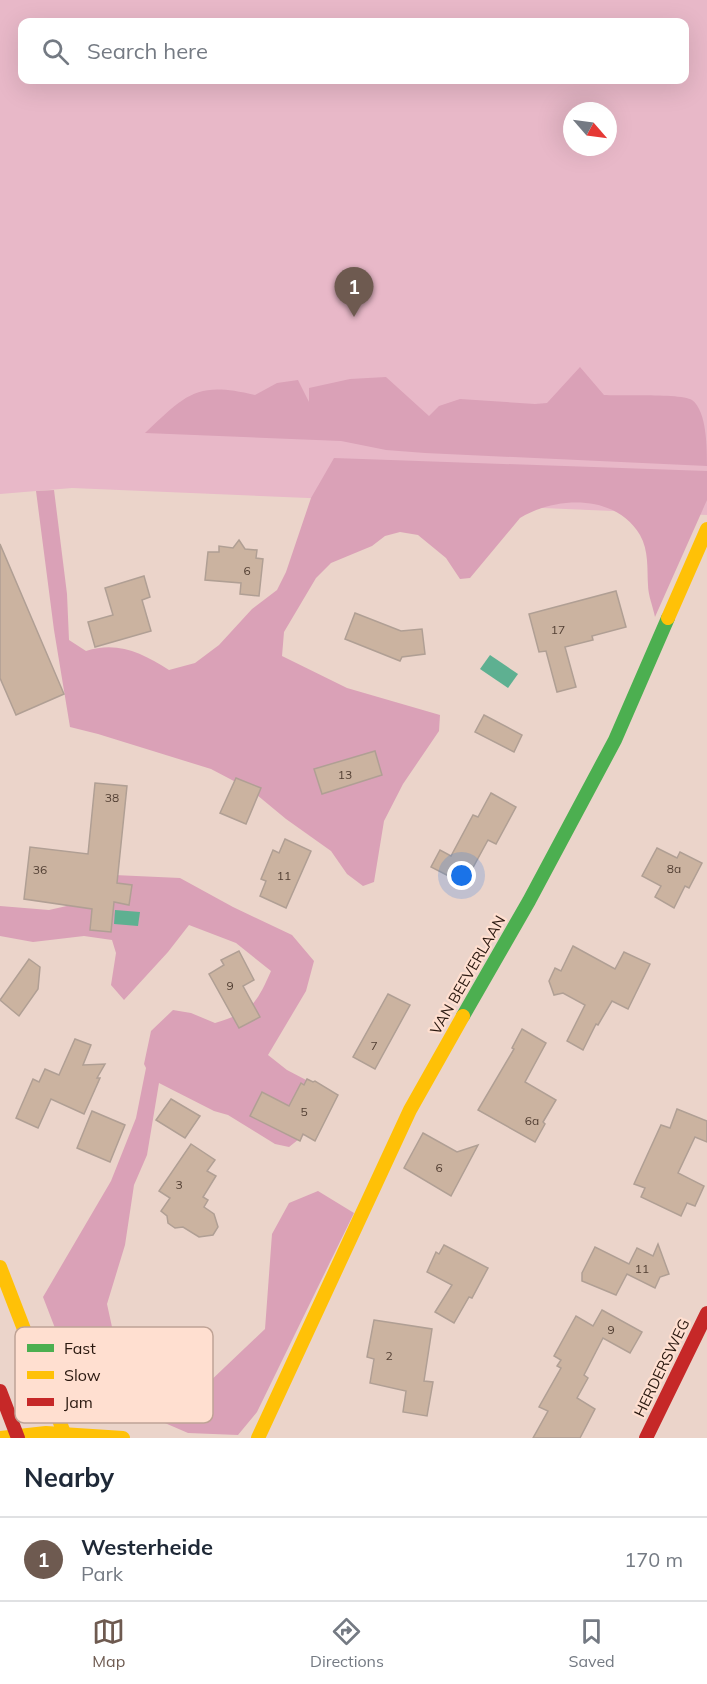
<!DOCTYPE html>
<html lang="en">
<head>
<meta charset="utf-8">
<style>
	:root { --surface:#fff; --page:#f6f6f7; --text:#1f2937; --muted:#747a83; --line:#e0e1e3; --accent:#6e5a50 }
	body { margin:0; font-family:Mulish,sans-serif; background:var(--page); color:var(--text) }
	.compass { position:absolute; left:563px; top:102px; width:54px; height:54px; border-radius:50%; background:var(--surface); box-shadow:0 6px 24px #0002; rotate:118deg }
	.you { position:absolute; left:462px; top:876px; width:21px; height:21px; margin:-15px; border:4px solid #fff; border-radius:50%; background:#1a73e8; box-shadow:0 0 0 9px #1a73e833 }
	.badge { display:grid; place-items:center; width:39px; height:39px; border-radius:50%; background:var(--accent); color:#fff; font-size:20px; font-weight:700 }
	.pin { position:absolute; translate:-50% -50px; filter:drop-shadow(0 2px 3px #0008) }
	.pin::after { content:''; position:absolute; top:32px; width:21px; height:18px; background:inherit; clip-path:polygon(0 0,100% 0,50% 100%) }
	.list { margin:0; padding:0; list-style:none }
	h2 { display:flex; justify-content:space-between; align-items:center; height:78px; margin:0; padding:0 24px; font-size:26px }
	h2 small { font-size:20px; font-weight:400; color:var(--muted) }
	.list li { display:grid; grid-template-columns:39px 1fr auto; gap:18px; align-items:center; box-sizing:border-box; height:84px; padding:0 24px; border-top:2px solid var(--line) }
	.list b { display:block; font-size:22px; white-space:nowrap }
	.list p { margin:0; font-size:20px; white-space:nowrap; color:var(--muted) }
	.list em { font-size:20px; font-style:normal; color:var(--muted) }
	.icon { flex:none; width:33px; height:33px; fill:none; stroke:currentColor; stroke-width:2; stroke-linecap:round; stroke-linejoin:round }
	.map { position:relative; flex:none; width:707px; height:1438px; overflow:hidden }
	.search { position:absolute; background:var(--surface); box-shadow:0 6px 24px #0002; left:18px; right:18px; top:18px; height:66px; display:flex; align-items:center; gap:15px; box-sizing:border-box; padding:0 21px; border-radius:12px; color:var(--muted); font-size:22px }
	.sheet { height:162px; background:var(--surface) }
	nav { display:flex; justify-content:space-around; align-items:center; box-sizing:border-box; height:84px; border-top:2px solid var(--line); background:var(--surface); font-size:16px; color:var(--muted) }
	nav a { display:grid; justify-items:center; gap:3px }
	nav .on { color:var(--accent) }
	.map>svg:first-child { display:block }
	.green { fill:#e8b8c8; fill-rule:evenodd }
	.forest { fill:#daa1b7 }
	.water { fill:#5eb091 }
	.building { fill:#cbb3a0; stroke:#b09f94; stroke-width:1.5 }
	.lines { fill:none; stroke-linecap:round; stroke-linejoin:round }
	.fast { stroke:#4caf50; stroke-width:14 }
	.slow { stroke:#ffc107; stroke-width:14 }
	.jam { stroke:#c62828; stroke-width:14 }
	.labels { text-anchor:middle; stroke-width:4.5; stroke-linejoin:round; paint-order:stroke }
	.number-label { font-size:12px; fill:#523f33 }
	.street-label { font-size:15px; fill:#2a180f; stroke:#ffdfd0 }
	.key { fill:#ffdfd0; stroke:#bfa396; stroke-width:1.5 }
	.key-label { font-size:16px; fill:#2a180f }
</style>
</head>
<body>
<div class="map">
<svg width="707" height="1438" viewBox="0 0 707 1438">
	<rect width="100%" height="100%" fill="#ebd4ca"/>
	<path class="green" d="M0,0H707V515L72,488L0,494ZM22,22H684V80H22ZM572,111H608V147H572Z"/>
	<g class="forest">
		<path d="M580,367L604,395C620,396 682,393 692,400C707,411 707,448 707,466L425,453L386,450L341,441L145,433C187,394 196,381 255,395L277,383L298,380L309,402V388L350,379L386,377L429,416L439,406L460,399L535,404L547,403Z"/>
		<path d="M334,458L707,471V500L655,617C653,607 648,595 648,585C647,569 649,551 640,535C616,494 556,496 520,518L470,578L460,579L446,558L418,535L400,532L385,536L372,546L331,563L316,578L284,632L282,656L347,688L440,715L439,731L403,784L384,821L374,882L363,886L347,874L331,851L286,819L251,790L211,769L98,734L70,727L54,630L36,491L54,490L67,594L69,640L86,651C118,641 142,653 169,670L195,663L219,645L252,609L277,590L286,572L311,498Z"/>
		<path d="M114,875L180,878L233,907L292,935L314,961L306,991L268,1055L287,1070L308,1081L316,1102L304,1135L289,1147L275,1144L228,1115L214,1111L159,1083L147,1155L134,1185L125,1245L107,1304L112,1327L139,1358L138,1360L184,1406L265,1329L272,1234L289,1203L318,1191L354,1213L257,1412L238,1435L188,1433L151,1417L116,1409L104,1402L70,1367L43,1297L111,1181L136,1118L146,1068L144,1064L151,1031L173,1010L191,1013L215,1023C251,1012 256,1005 271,971L236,943L189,925L168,952L124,1000L111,985L116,953L112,940L84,936L33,942L0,936V906L49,910L80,903Z"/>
	</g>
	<g class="water">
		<polygon points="490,655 518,674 508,688 480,669"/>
		<polygon points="115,910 140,912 138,926 114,924"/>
	</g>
	<g class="building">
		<polygon points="239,540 245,549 257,550 256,558 263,559 259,596 240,594 241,583 205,580 208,552 219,552 219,546 233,548"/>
		<polygon points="0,544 64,694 16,715 0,678"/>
		<polygon points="144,576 150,597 142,600 151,631 95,647 88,622 113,615 105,588"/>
		<polygon points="616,591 626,627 592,636 593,640 565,647 576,687 557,692 546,651 539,652 529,614"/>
		<polygon points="355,613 401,631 422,629 425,654 402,657 400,661 345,639"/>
		<polygon points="484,715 522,735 514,752 475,732"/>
		<polygon points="375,751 382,775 322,794 314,769"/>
		<polygon points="236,778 261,788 246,824 220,813"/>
		<polygon points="95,783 127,786 117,883 132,885 129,905 114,902 111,932 90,930 92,909 24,899 30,847 88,854"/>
		<polygon points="491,793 516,807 496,844 488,840 464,884 431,867 440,850 451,856 473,815 478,817"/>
		<polygon points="285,839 311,851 286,908 260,896 266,881 261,879 273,850 279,853"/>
		<polygon points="657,848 677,858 680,852 702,863 689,888 685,886 674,908 655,897 661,886 642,876"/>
		<polygon points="573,946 615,969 624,952 650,964 628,1009 612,1001 598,1025 596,1024 583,1050 567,1041 585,1005 563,993 554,995 549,981 555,968 561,971"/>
		<polygon points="239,951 254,980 243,986 260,1017 239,1028 209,974 224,965 221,960"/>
		<polygon points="29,959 40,967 38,989 19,1016 0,1000"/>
		<polygon points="388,994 410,1005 375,1069 353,1057"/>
		<polygon points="522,1029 546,1043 525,1082 556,1100 543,1122 545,1124 535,1142 478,1110 514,1049 512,1048"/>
		<polygon points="75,1039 91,1045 83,1065 105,1064 97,1078 100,1078 84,1114 51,1099 38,1128 16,1118 33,1079 39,1082 45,1069 59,1075"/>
		<polygon points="307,1079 313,1082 315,1081 338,1095 315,1141 303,1134 300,1141 250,1116 262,1092 289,1106 301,1083 304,1085"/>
		<polygon points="171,1099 200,1116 185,1138 156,1120"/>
		<polygon points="677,1109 707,1121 707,1142 695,1137 678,1173 704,1186 695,1206 687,1203 681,1216 641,1197 645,1188 634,1184 661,1125 670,1128"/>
		<polygon points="92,1111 125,1125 110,1162 77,1148"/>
		<polygon points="423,1133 457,1152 478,1145 451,1196 404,1168"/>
		<polygon points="191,1144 215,1160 207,1171 216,1176 203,1197 208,1200 204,1207 214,1214 218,1227 213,1235 199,1237 183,1227 175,1228 168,1223 167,1216 161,1211 170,1198 159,1191"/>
		<polygon points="658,1244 669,1274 660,1277 655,1288 627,1274 616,1295 582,1281 582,1273 595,1247 629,1264 637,1248 653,1256"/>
		<polygon points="444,1245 488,1268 472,1298 469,1297 454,1323 435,1312 452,1285 427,1272 436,1252 439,1254"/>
		<polygon points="602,1310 642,1332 630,1353 603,1338 584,1375 588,1378 577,1398 595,1409 580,1438 533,1438 548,1411 539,1407 561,1368 557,1366 561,1360 554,1356 576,1316 593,1326"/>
		<polygon points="374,1320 432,1329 424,1381 433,1382 427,1416 403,1412 406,1391 370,1383 374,1359 367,1357"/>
	</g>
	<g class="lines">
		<polyline class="fast" points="463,1016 529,901 615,740 668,618"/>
		<g class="slow">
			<polyline points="668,618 707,529"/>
			<polyline points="0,1267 66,1438"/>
			<polyline points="0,1438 46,1433 123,1438"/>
			<polyline points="258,1438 410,1110 463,1016"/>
		</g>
		<g class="jam">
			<polyline points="0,1391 18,1438"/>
			<polyline points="646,1438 707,1313"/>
		</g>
	</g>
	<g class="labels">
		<g class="number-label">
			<text x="247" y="575">6</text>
			<text x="558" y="634">17</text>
			<text x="345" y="779">13</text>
			<text x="112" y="802">38</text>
			<text x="674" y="873">8a</text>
			<text x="40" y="874">36</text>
			<text x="284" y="880">11</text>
			<text x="230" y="990">9</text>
			<text x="374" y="1050">7</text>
			<text x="304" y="1116">5</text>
			<text x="532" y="1125">6a</text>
			<text x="439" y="1172">6</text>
			<text x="179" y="1189">3</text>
			<text x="642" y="1273">11</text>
			<text x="611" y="1334">9</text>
			<text x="389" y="1360">2</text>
		</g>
		<g class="street-label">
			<text transform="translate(468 975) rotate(-60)" y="5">VAN BEEVERLAAN</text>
			<text transform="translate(662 1368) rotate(-64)" y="5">HERDERSWEG</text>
		</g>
	</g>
	<rect x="15" y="1327" width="198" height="96" rx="9" class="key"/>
	<rect x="27" y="1344" width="27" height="8" fill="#4caf50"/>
	<rect x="27" y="1371" width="27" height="8" fill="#ffc107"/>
	<rect x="27" y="1398" width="27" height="8" fill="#c62828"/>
	<g class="key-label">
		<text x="64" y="1354">Fast</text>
		<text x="64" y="1381">Slow</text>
		<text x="64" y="1408">Jam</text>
	</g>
</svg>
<svg class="compass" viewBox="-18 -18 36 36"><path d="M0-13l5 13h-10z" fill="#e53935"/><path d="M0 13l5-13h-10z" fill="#747a83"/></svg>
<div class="you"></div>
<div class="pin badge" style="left:354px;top:317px">1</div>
<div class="search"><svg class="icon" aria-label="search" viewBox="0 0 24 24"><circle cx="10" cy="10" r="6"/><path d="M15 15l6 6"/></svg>Search here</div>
</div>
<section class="sheet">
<h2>Nearby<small></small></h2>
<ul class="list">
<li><span class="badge">1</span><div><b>Westerheide</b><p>Park</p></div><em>170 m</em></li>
</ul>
</section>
<nav>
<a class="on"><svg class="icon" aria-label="map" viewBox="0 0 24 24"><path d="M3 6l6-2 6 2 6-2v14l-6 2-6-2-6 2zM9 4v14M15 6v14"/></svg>Map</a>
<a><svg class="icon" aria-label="directions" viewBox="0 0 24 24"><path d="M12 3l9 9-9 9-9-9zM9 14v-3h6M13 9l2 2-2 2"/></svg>Directions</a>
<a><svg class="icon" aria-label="saved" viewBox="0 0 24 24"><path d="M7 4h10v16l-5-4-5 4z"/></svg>Saved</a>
</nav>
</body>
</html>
